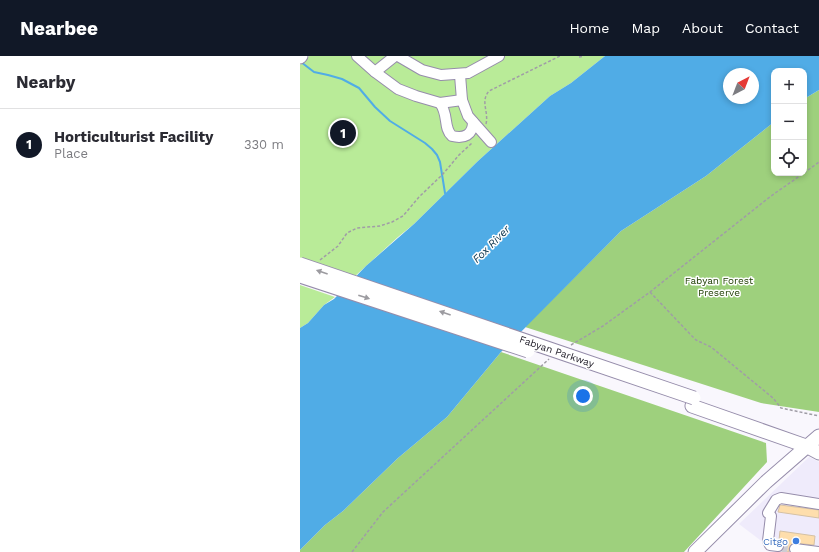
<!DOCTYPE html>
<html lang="en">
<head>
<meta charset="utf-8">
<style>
	:root { --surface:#fff; --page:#f2f2f3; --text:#2b2b33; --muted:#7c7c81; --line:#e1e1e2; --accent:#111827 }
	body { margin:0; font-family:"Work Sans",sans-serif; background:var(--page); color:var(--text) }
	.controls { position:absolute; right:12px; top:12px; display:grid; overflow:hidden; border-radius:8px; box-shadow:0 2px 6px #0003 }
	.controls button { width:36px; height:36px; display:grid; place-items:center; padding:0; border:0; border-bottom:1px solid var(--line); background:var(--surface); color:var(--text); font:20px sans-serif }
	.compass { position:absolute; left:423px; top:12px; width:36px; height:36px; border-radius:50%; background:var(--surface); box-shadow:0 2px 6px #0003; rotate:42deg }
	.you { position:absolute; left:283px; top:340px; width:14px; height:14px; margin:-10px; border:3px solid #fff; border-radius:50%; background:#1a73e8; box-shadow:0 0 0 6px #1a73e833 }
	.badge { display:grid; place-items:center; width:26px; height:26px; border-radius:50%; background:var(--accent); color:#fff; font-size:13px; font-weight:700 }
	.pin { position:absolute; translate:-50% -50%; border:2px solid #fff; box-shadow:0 1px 4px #0006 }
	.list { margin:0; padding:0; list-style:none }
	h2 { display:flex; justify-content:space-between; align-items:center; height:52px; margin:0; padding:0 16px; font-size:17px }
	h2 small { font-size:13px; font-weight:400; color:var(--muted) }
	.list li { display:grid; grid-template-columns:26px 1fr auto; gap:12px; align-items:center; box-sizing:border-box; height:72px; padding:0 16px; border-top:1px solid var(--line) }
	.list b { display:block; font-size:15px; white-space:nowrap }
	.list p { margin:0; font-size:13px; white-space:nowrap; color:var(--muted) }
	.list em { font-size:13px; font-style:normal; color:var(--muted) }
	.icon { flex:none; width:22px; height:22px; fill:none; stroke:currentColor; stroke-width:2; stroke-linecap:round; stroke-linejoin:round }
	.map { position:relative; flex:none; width:519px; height:496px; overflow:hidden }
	header { display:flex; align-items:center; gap:24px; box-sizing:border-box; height:56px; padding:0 20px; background:var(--accent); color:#fff }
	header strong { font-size:19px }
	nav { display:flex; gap:22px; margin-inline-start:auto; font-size:14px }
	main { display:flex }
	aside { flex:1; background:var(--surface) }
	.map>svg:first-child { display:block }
	.built { fill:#efebfb }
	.green { fill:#b9eb98 }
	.forest { fill:#9ed07d }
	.water { fill:#50ace6; fill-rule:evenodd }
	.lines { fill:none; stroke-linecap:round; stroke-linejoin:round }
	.stream { stroke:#50ace6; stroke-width:2 }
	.building { fill:#fedeac; stroke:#d5c1a4 }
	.minor-tunnel { stroke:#ceccd3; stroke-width:10; stroke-dasharray:10 5; stroke-linecap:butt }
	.minor-casing { stroke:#968dab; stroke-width:12 }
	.major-casing { stroke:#968dab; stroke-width:15 }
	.path { stroke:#a09da6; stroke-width:1.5; stroke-dasharray:3 2; stroke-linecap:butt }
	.minor { stroke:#fff; stroke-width:10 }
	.major { stroke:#fff; stroke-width:13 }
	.major-bridge-casing { stroke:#968dab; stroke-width:15; stroke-linecap:butt }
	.major-bridge { stroke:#fff; stroke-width:13 }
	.oneway { fill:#9c9ba0 }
	.shop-dot { fill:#3f7fe0; stroke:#fff; stroke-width:1.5 }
	.labels { text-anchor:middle; stroke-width:3; stroke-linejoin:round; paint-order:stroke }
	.park-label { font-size:10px; fill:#203f03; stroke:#fff }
	.street-label { font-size:10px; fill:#23202b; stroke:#fff }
	.shop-label { font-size:10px; fill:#366cbe; stroke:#fff; text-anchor:end }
	.water-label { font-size:11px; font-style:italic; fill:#0d354d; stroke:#fff }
</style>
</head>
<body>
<header>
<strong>Nearbee</strong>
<nav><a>Home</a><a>Map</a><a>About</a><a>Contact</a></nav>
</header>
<main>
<aside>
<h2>Nearby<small></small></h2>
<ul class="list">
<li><span class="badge">1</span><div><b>Horticulturist Facility</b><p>Place</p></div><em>330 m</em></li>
</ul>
</aside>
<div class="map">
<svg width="519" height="496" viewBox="0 0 519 496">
	<rect width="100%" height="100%" fill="#f9f7fd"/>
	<polygon class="built" points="509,401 519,406 519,496 476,496 439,468"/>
	<g class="green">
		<polygon points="9,0 305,0 271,27 250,40 178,105 114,168 98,181 54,221 0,203 0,9"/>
		<polygon points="0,229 35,241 24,249 8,267 0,272"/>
	</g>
	<g class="forest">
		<polygon points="519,34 519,356 461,347 225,271 321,175 406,120 474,66 474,117 504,117 504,43"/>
		<polygon points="201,296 466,387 467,406 384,496 0,496 0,494 25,469 43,455 98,402 147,361"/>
	</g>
	<path class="water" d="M305,0H519V34L504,43V15H474V66L406,120L321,175L201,296L147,361L98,402L43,455L25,469L0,494V272L8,267L24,249L34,243L66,210L114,168L178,105L250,40L271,27ZM429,18H453V42H429Z"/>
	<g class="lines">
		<polyline class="stream" points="1,6 14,16 28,19 42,23 59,32 75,51 90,65 125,87 132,93 137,99 140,106 145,137"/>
	</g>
	<g class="building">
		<polygon points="52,67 57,74 35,87 30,81"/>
		<polygon points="480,449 519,454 519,462 478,456"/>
		<polygon points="480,475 515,480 514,489 493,487 489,492 489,496 482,495 484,490 482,485 479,484"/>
	</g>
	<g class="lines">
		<polyline class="minor-tunnel" points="478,490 495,493"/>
		<g class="minor-casing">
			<g id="minor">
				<polyline points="57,0 75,16 98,33 116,40 140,47 162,44"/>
				<polyline points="98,0 122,14 141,19 168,17 199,0"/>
				<polyline points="75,16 95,0"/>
				<polyline points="160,19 162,44 168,60 191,86"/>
				<path d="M140,47C149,59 143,72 152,80C164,83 173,79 173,66"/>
				<polyline points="468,457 476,444 481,442 519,448"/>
				<polyline points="471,460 468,485 470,489 478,490"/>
				<polyline points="495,493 518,496"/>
			</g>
		</g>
		<g class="major-casing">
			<g id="major">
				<polyline points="0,1 1,0"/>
				<polyline points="392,350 506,390 519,397"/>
				<polyline points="395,496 466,426 519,380"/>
			</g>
		</g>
		<g class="path">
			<polyline points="279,1 284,0"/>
			<path d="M186,68C189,55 180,46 189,35L260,0"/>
			<polyline points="504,117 519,106"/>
			<polyline points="20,204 38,190 47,177 57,172 80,170 92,166 103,160 119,141 143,118 159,99 172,87"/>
			<polyline points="350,236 390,278 396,284 411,291 473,342 481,352 519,360"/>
			<polyline points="271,289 303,270 350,236 471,140 504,117"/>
			<polyline points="52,496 83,456 249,303"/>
		</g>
		<use href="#minor" class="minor"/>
		<use href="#major" class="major"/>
		<g class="major-bridge-casing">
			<g id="major-bridge">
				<polyline points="0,208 394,342"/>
				<polyline points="0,220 228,295"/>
			</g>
		</g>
		<use href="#major-bridge" class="major-bridge"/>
	</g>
	<defs><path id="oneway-solid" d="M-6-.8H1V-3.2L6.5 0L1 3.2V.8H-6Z"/></defs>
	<g class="oneway">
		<use href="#oneway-solid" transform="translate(22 216) rotate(-161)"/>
		<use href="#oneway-solid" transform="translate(64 241) rotate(18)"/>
		<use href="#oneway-solid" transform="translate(145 257) rotate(-161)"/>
	</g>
	<circle class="shop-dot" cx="496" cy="485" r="4"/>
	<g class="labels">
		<g class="park-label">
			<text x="419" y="228">Fabyan Forest<tspan x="419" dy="12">Preserve</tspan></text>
		</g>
		<g class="street-label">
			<text transform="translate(257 295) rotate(19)" y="4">Fabyan Parkway</text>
		</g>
		<g class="shop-label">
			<text x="488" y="489">Citgo</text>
		</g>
		<g class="water-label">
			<text transform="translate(191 188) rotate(-45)" y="4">Fox River</text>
		</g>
	</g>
</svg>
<div class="controls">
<button>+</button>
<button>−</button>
<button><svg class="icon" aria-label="locate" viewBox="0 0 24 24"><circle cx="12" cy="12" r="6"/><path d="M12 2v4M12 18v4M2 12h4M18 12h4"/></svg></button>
</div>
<svg class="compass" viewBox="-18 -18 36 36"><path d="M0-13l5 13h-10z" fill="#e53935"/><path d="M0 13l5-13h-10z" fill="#7c7c81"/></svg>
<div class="you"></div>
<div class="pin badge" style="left:43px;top:77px">1</div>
</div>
</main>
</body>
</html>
